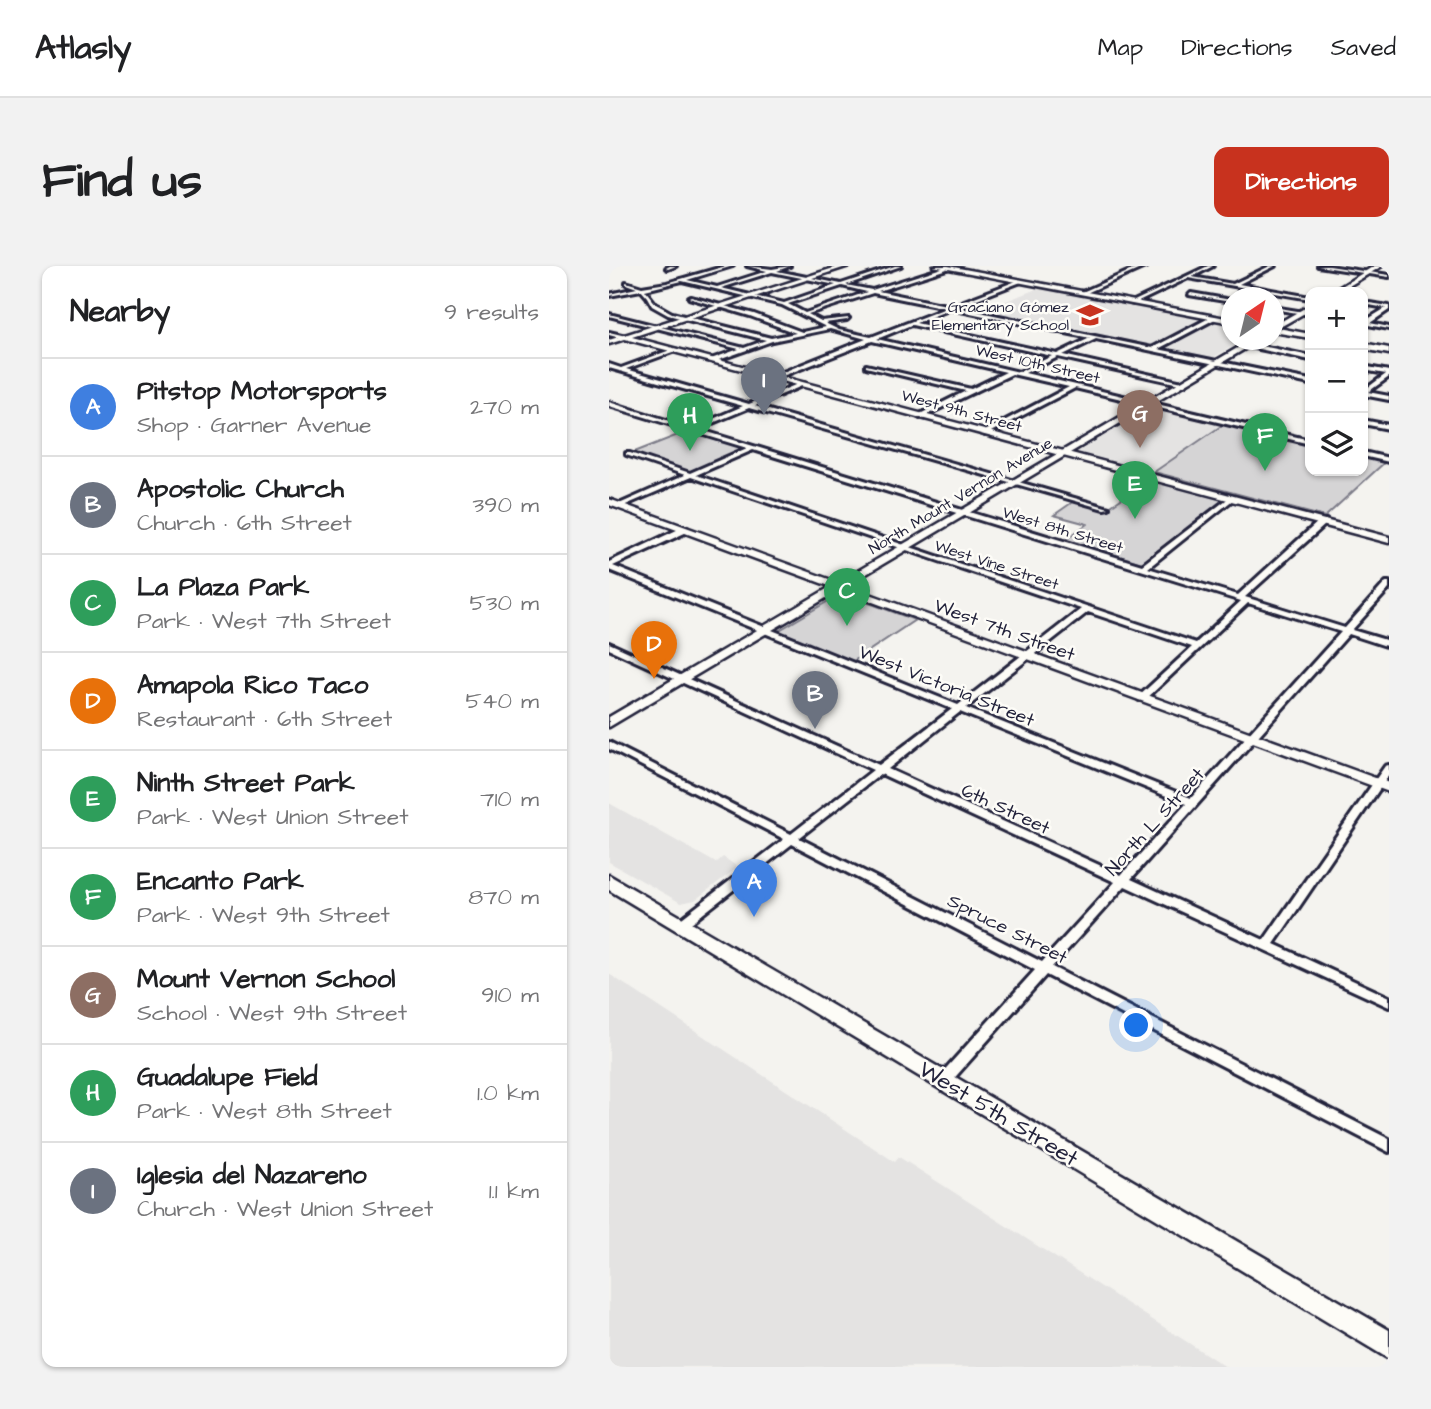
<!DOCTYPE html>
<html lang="en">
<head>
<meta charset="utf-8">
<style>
	:root { --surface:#fff; --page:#f2f2f2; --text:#202124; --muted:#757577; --line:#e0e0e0; --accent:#c8321e }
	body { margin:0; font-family:"Architects Daughter",sans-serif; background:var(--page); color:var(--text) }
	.controls { position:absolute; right:21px; top:21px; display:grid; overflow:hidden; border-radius:14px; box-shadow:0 2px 5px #0004 }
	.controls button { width:63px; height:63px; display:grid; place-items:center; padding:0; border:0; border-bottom:2px solid var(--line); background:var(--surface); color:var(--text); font:35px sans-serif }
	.compass { position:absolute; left:612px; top:21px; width:63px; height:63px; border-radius:50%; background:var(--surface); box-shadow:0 2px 5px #0004; rotate:35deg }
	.you { position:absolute; left:528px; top:760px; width:24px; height:24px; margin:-18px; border:5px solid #fff; border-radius:50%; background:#1a73e8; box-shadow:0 0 0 10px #1a73e833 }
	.badge { display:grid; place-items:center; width:46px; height:46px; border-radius:50%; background:var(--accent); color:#fff; font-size:23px; font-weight:700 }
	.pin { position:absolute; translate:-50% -58px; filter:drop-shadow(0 2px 4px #0008) }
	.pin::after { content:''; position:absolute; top:37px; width:24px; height:21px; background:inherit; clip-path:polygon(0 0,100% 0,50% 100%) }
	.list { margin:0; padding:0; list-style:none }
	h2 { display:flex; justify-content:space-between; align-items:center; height:91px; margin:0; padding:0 28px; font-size:30px }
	h2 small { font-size:23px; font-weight:400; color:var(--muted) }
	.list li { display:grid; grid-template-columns:46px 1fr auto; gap:21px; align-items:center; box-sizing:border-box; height:98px; padding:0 28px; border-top:2px solid var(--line) }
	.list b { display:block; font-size:26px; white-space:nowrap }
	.list p { margin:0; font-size:23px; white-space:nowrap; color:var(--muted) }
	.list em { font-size:23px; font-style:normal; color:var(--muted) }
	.icon { flex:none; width:38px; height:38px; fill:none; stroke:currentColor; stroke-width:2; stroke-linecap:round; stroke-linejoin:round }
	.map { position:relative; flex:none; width:780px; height:1101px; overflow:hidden; border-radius:14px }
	header { display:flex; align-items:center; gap:42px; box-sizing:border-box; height:98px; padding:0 35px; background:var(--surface); border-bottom:2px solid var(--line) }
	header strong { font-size:33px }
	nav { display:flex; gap:38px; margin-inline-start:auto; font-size:24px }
	.intro { display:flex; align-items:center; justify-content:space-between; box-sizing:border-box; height:168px; padding:0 42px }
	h1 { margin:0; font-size:49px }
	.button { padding:18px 32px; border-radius:14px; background:var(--accent); color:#fff; font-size:24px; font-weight:700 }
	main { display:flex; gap:42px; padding:0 42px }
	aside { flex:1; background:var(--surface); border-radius:14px; box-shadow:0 2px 5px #0004 }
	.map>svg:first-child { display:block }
	.built { fill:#e4e3e2 }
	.green { fill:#d5d4d5; stroke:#7c7b88; stroke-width:2 }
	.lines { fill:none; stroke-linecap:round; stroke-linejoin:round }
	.minor-casing { stroke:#22223b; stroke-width:6 }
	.tertiary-casing { stroke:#22223b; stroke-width:5 }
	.secondary-casing { stroke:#22223b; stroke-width:5 }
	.primary-casing { stroke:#22223b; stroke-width:5 }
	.minor { fill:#fdfcf7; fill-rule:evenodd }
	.tertiary { fill:#fdfcf7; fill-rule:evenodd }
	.secondary { fill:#fdfcf7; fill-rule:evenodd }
	.primary { fill:#fdfcf7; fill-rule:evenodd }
	.labels { text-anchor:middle; stroke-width:5; stroke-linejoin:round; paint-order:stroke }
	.far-poi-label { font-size:16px; fill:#22223b; stroke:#fdfcf7; text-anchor:end }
	.far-street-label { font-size:16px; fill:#22223b; stroke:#fdfcf7 }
	.street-label { font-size:19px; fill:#22223b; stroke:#fdfcf7 }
	.near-street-label { font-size:23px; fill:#22223b; stroke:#fdfcf7 }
</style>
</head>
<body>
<header>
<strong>Atlasly</strong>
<nav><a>Map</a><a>Directions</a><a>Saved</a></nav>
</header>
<div class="intro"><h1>Find us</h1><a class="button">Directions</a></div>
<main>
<aside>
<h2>Nearby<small>9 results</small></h2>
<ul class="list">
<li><span class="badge" style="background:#3f7fe0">A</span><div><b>Pitstop Motorsports</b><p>Shop · Garner Avenue</p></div><em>270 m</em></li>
<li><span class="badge" style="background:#6b7280">B</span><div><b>Apostolic Church</b><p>Church · 6th Street</p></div><em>390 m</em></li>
<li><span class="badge" style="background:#2e9e5b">C</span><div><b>La Plaza Park</b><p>Park · West 7th Street</p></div><em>530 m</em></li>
<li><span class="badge" style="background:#e8710a">D</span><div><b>Amapola Rico Taco</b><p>Restaurant · 6th Street</p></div><em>540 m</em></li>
<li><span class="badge" style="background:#2e9e5b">E</span><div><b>Ninth Street Park</b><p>Park · West Union Street</p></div><em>710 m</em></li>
<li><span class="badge" style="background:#2e9e5b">F</span><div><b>Encanto Park</b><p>Park · West 9th Street</p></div><em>870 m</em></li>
<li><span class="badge" style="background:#8d6e63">G</span><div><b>Mount Vernon School</b><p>School · West 9th Street</p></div><em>910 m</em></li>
<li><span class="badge" style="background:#2e9e5b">H</span><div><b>Guadalupe Field</b><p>Park · West 8th Street</p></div><em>1.0 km</em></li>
<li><span class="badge" style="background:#6b7280">I</span><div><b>Iglesia del Nazareno</b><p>Church · West Union Street</p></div><em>1.1 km</em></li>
</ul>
</aside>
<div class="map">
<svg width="780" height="1101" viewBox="0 0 780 1101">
	<rect width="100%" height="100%" fill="#f4f3ef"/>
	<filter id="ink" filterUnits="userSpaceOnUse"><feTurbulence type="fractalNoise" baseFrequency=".0143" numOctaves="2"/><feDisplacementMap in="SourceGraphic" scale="14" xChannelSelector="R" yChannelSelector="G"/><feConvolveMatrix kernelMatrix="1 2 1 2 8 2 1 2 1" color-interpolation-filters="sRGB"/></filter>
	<g filter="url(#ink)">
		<g class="built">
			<polygon points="430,22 593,52 594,53 541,80 372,45"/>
			<polygon points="603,56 622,60 622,74 635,74 603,92 554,82"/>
			<polygon points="541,142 614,159 545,206 469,186"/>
			<polygon points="0,537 107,597 114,591 129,601 86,634 72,637 0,596"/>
			<polygon points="0,708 286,896 290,891 617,1101 0,1101"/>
		</g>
		<g class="green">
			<polygon points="615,158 701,179 701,205 754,205 754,191 776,196 716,251 545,206"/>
			<polygon points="79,165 138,183 83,207 23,187"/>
			<polygon points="541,213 616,232 533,297 456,274 478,258 445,249 465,235 496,244"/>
			<polygon points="233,327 306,354 243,396 169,365"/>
		</g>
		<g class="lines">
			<g class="minor-casing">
				<g id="minor">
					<polygon points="61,0 67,0 59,3 57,2"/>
					<path d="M117,0H124L78,14L108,21L158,5L138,0L163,3L181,0L168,5L232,18L286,0H292L237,19L263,24L336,1L338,3L269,25L342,40L410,14L412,16L347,41L543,82L602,51H606V53L549,83L701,114V118L487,73L454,89L578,117L575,119L449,91L416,107L701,174V178L466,122L376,169L373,167L374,166L460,121L403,108L311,152L308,150L309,149L357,125L257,101V99L362,123L397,106L263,75L166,113L164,112V110L257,73L221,63L163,75L104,96L102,93L130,83L0,50V48L135,82L157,74L59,49L43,40L38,31L32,24L0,30V28L28,22L17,18V16L33,21L58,17ZM163,6L227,19L175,37L112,22ZM73,15L173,39L217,61L193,66L145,48L82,31L80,32L141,50L187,67L162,72L63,47L47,38L36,24ZM233,20L258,26L196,47L179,38ZM264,27L337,42L262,71L230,64L216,57L238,54L240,52L212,55L199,48ZM342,43L481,72L448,88L307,57ZM302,59H303L443,90L410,106L268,73Z"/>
					<polygon points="532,0 538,0 475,28 471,27"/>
					<polygon points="599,0 604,0 583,11 624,18 661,0 666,0 630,18 701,31 701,33 579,12 525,38 521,37"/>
					<polygon points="709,0 720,0 780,9 780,11"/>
					<polygon points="582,27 622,34 622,36 580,29"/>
					<polygon points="754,36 780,40 780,44 761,57 780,61 780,63 754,58 754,56 777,42 754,38"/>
					<polygon points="664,41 701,47 701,49 664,43"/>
					<polygon points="0,66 17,70 18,71 15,73 0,69"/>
					<polygon points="638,77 701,90 701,94 636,80"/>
					<path d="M64,83L69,84L17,103L140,138L191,117H195V119L146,140L500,242L495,243L140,142L89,163L533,299L621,231H625V233L539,302L629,329L711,254H717V258L636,331L736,362L777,316H780V323L743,364L780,375V381L740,368L522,613L655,674L776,500L780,499V509L665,678L780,731V741L516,620L443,701L780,873V886L437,709L340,818L335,820L330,818L328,814L330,810L426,704L183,578L77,661H69L67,658L69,655L175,573L0,483V476L182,568L264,504L0,383V377L270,499L343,443L0,304V296L72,262H78V266L4,300L349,439L472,343L82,211L12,241H8V239L76,209L17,189V187H21L81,207L138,182L0,140V136L83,162L134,140L0,102V98L12,102ZM144,184L632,335L587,377L87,209ZM639,337L732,366L582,532L357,442L479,346L583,381L528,432L530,434H536ZM351,446L577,538L512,609L279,503ZM272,508L506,616L433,696L190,572Z"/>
					<polygon points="754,100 780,105 780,111 759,126 780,130 780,134 754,129 754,125 777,108 754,104"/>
					<polygon points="754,154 780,159 780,163 754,158"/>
					<polygon points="754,186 780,192 780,196 754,190"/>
				</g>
			</g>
			<g class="tertiary-casing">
				<g id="tertiary">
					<polygon points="231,0 240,0 23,71 780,271 780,277 16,73 0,78 0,74"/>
					<polygon points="0,233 780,517 780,526 0,239"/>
				</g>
			</g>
			<g class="secondary-casing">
				<g id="secondary">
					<polygon points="765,0 773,0 730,26 723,26"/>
					<polygon points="701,39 701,44 664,65 664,60"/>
					<polygon points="642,74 651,74 0,461 0,451"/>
				</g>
			</g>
			<g class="primary-casing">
				<g id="primary">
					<polygon points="324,0 339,0 622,53 622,57"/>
					<polygon points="664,61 701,68 701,72 664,66"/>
					<polygon points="754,77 780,82 780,88 754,83"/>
					<polygon points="0,609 780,1064 780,1093 0,624"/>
				</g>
			</g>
			<use href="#minor" class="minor"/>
			<use href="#tertiary" class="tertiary"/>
			<use href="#secondary" class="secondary"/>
			<use href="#primary" class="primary"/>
		</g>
	</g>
	<defs>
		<g id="school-bare" transform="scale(2.1)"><path d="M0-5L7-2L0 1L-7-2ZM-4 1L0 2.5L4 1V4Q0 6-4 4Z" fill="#c8321e" stroke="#fdfcf7" stroke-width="2.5" paint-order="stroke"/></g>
	</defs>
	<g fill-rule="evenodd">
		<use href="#school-bare" x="481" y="49"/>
	</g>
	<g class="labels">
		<g class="far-poi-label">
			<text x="460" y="46">Graciano Gómez<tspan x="460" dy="18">Elementary School</tspan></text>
		</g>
		<g class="far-street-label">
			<text transform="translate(429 97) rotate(13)" y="6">West 10th Street</text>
			<text transform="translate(353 144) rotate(15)" y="6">West 9th Street</text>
			<text transform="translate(351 229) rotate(-31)" y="6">North Mount Vernon Avenue</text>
			<text transform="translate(454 263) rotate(17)" y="6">West 8th Street</text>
			<text transform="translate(388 298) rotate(18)" y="6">West Vine Street</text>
		</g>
		<g class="street-label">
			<text transform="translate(396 363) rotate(20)" y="7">West 7th Street</text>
			<text transform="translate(338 419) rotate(22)" y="7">West Victoria Street</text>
			<text transform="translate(397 542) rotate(25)" y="7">6th Street</text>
			<text transform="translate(545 555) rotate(-48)" y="7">North L Street</text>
			<text transform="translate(399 662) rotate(27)" y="7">Spruce Street</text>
		</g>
		<g class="near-street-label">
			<text transform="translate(390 847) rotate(31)" y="8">West 5th Street</text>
		</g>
	</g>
</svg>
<div class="controls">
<button>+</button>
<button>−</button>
<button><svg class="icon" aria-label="layers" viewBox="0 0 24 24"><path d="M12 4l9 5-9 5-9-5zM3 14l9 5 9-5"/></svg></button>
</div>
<svg class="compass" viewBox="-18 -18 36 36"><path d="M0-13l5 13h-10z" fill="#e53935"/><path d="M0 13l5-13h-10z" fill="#757577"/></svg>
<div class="you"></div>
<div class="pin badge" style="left:145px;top:651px;background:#3f7fe0">A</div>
<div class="pin badge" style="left:206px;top:463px;background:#6b7280">B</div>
<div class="pin badge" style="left:238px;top:360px;background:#2e9e5b">C</div>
<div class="pin badge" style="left:45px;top:413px;background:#e8710a">D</div>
<div class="pin badge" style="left:526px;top:253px;background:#2e9e5b">E</div>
<div class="pin badge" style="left:656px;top:205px;background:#2e9e5b">F</div>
<div class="pin badge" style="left:531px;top:182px;background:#8d6e63">G</div>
<div class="pin badge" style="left:81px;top:185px;background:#2e9e5b">H</div>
<div class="pin badge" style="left:155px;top:149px;background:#6b7280">I</div>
</div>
</main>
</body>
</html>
